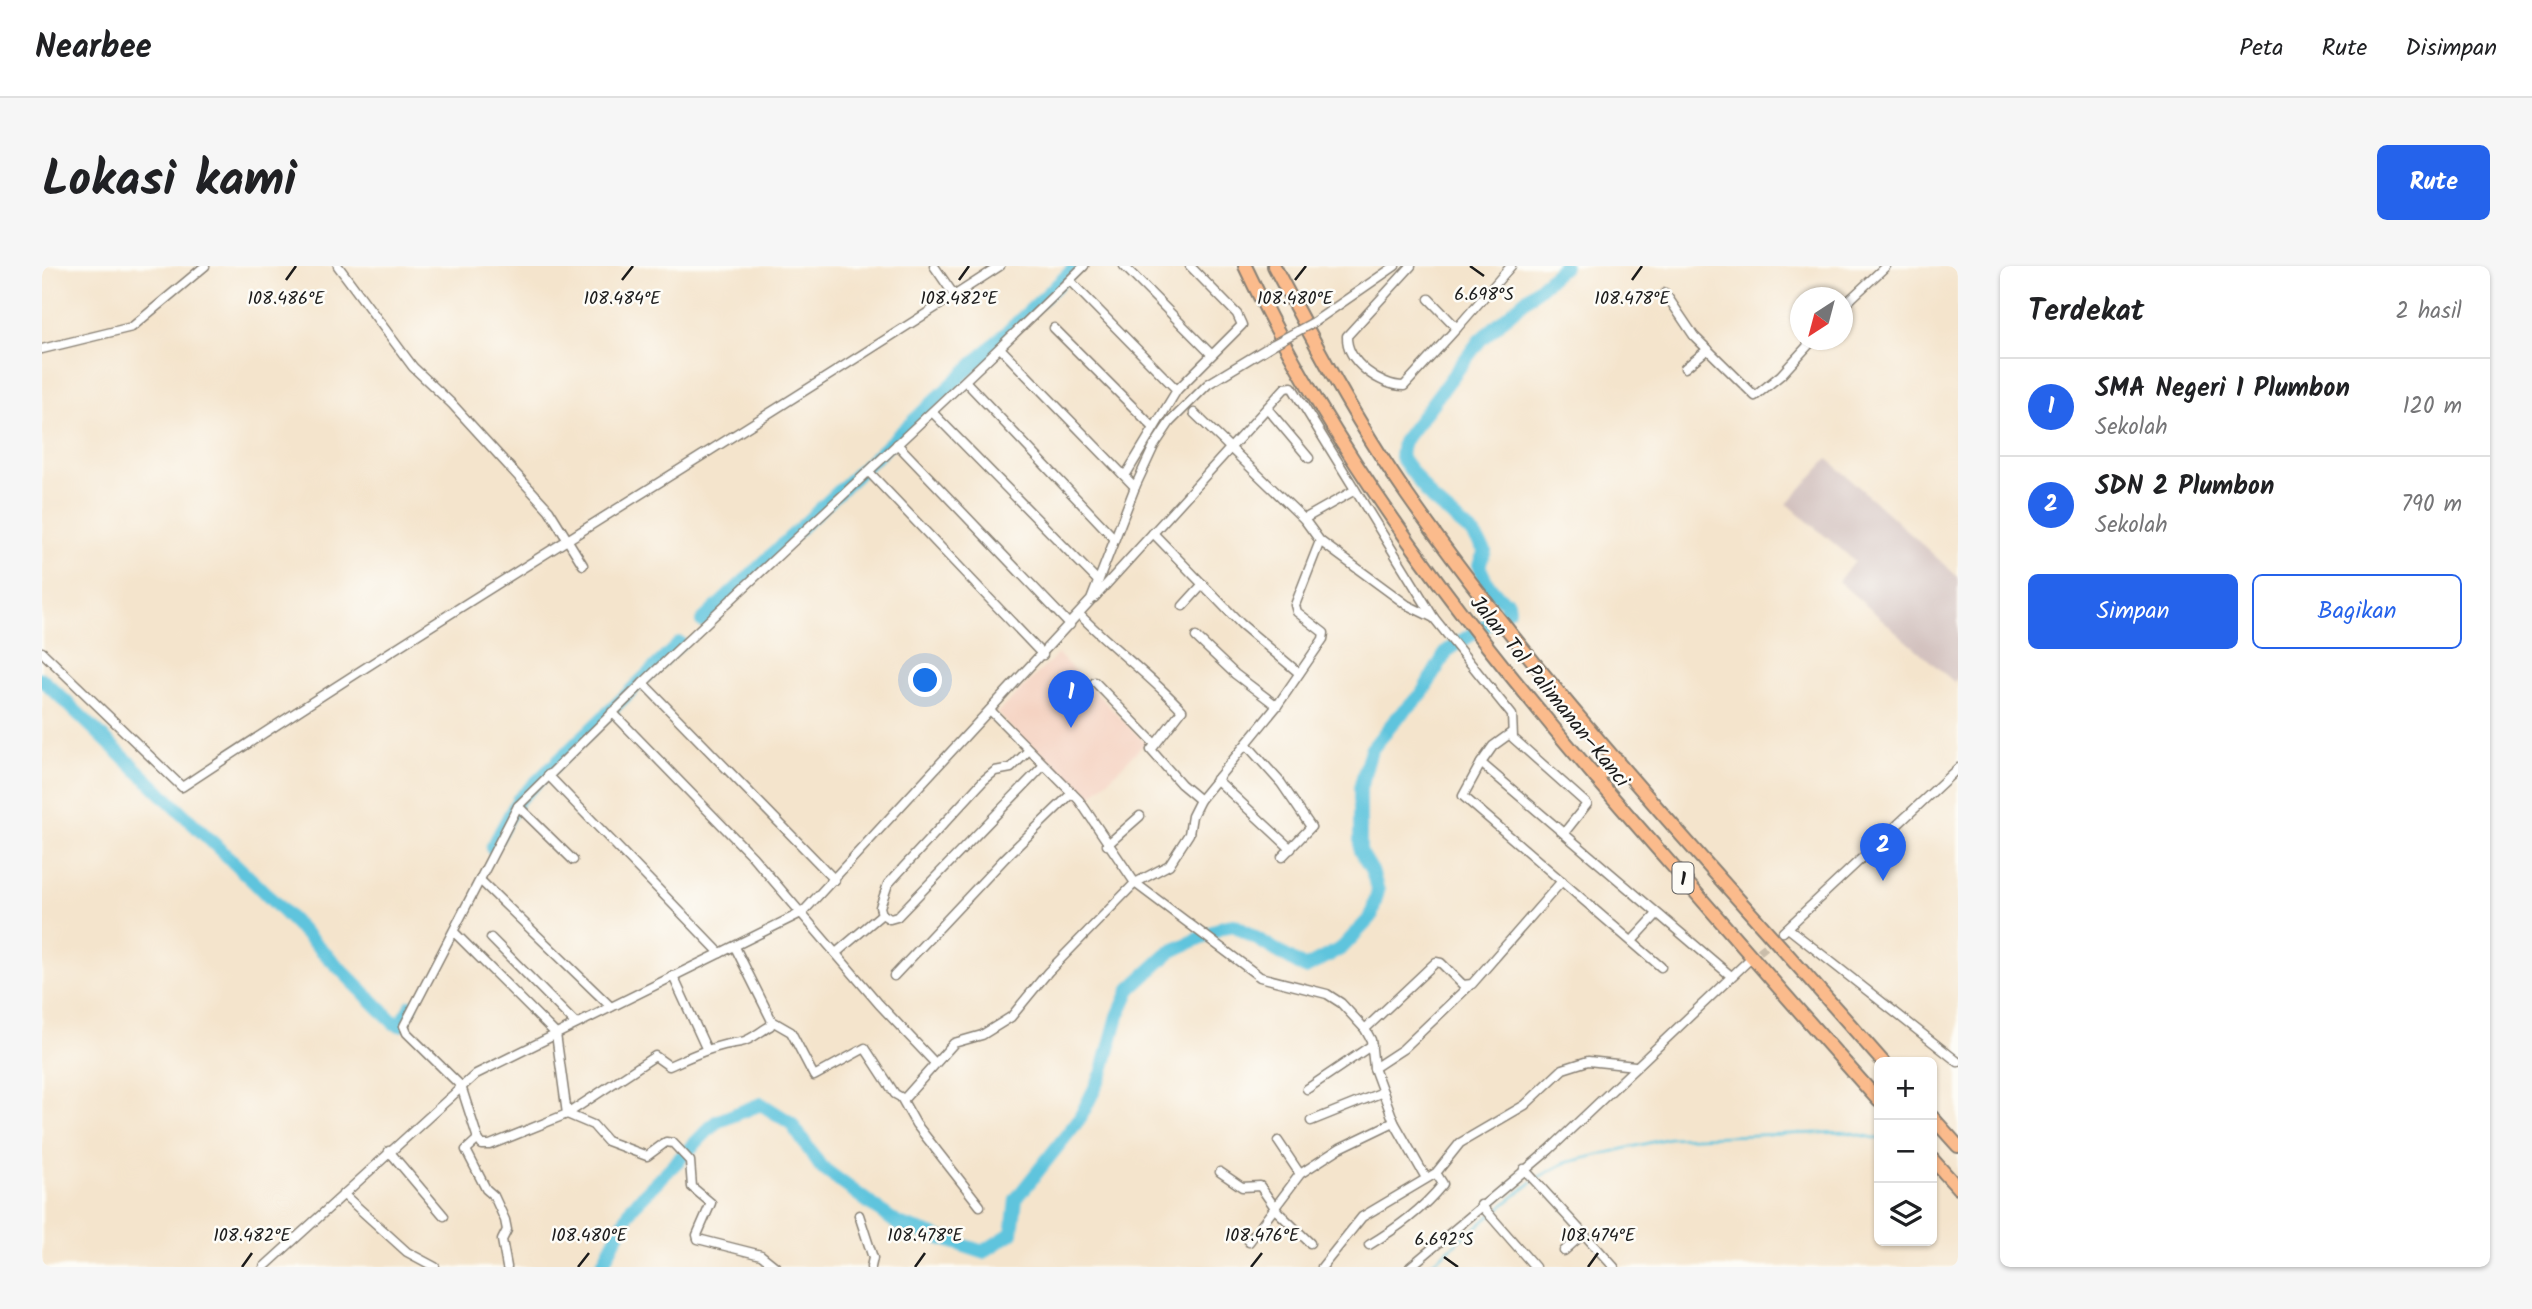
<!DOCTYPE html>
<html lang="id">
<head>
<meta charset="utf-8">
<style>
	:root { --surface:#fff; --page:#f6f6f6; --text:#202124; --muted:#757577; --line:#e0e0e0; --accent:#2563eb }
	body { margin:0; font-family:Kalam,sans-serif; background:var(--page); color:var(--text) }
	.controls { position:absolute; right:21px; bottom:21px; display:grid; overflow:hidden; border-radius:10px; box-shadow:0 2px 5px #0004 }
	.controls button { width:63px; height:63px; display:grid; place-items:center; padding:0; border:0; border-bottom:2px solid var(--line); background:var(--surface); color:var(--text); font:35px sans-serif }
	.compass { position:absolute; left:1748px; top:21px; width:63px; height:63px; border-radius:50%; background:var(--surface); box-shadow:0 2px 5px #0004; rotate:216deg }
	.you { position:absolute; left:884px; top:415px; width:24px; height:24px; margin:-18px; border:5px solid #fff; border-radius:50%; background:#1a73e8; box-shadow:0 0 0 10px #1a73e833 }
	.badge { display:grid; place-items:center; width:46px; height:46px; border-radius:50%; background:var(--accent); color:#fff; font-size:23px; font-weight:700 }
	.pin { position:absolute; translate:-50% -58px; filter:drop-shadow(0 2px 4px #0008) }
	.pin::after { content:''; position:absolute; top:37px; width:24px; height:21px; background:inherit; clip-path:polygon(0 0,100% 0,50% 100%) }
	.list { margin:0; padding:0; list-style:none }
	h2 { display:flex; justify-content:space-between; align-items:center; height:91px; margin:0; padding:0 28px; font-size:30px }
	h2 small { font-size:23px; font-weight:400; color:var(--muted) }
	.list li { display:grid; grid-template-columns:46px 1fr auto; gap:21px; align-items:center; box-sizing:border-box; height:98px; padding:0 28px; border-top:2px solid var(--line) }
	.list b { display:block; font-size:26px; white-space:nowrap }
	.list p { margin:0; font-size:23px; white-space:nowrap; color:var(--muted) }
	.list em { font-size:23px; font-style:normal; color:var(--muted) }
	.actions { display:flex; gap:14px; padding:21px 28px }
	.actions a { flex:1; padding:16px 0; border:2px solid var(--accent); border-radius:10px; text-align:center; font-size:24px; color:var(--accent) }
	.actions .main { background:var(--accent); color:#fff }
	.icon { flex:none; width:38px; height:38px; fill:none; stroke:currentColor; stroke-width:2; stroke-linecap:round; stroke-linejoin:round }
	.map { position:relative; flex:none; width:1916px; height:1001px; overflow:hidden; border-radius:10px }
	header { display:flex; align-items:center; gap:42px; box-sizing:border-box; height:98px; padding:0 35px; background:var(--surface); border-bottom:2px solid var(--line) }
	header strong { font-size:33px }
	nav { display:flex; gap:38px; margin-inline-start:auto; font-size:24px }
	.intro { display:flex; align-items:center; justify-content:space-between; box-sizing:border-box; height:168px; padding:0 42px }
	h1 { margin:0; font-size:49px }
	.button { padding:18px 32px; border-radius:10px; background:var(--accent); color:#fff; font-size:24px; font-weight:700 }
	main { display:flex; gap:42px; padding:0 42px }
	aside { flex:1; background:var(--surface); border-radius:10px; box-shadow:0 2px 5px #0004 }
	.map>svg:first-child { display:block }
	.built { fill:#f5d3c2 }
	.industrial { fill:#d1c0bd }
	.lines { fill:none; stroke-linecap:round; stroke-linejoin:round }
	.stream { stroke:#5fc4dd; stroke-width:2.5 }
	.river { stroke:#5fc4dd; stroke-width:14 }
	.minor-tunnel { stroke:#c9bca9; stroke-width:8; stroke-dasharray:8 4; stroke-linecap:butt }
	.minor-casing { stroke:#888074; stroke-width:11 }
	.highway-casing { stroke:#888074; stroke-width:16 }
	.minor { stroke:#fff; stroke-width:8 }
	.highway { stroke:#fbbb8c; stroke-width:12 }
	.minor-bridge-casing { stroke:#888074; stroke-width:11; stroke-linecap:butt }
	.minor-bridge { stroke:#fff; stroke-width:8 }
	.ticks { fill:none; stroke:#1c1c1c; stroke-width:2.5 }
	.labels { text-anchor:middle; stroke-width:5; stroke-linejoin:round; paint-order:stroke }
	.shield { fill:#fdfcf7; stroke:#605f5e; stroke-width:2 }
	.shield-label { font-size:19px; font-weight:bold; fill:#1c1c1c }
	.street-label { font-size:21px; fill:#1c1c1c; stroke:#fdfcf7 }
	.ticks-label { font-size:18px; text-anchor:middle; fill:#1c1c1c; stroke:#fdfcf7; stroke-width:5; stroke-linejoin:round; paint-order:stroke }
</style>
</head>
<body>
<header>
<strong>Nearbee</strong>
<nav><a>Peta</a><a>Rute</a><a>Disimpan</a></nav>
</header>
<div class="intro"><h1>Lokasi kami</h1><a class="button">Rute</a></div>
<main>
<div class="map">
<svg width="1916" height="1001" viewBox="0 0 1916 1001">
	<rect width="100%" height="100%" fill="#fdfcf7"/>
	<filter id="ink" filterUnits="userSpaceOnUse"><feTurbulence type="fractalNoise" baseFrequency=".0143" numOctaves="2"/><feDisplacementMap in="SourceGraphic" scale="14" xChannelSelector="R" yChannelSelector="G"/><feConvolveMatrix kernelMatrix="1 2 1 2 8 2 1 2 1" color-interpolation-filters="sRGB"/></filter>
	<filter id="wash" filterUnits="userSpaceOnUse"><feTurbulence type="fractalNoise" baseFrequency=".00686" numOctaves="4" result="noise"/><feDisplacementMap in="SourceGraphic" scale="28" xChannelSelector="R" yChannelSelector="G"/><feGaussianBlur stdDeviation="1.57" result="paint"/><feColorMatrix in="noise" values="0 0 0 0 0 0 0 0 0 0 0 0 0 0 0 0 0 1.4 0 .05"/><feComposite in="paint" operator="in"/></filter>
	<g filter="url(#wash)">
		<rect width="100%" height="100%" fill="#f4e4cc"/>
		<polygon class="built" points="1016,388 1103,477 1042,538 955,447"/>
		<polygon class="industrial" points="1786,193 1916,311 1916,411 1912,416 1796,315 1813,295 1745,238"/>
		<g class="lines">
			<g class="stream">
				<polyline points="1495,912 1523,897 1627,872 1805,866 1837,873"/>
				<polyline points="1385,1001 1490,916"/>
			</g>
			<g class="river">
				<polyline points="660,355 1035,0"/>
				<polyline points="0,413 214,618 352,757 358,759 369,740"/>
				<polyline points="450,582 476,534 638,377"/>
				<path d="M559,1001L590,941L674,856L719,838L749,857L779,901L856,958L941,986L970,967L974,933L1038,852L1060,808L1076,750L1088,723L1128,686L1181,661L1192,659L1263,702L1300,682L1329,651L1336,625L1330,605L1318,585V522L1329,484L1354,453L1379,429L1405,385L1467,343L1466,336C1452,331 1442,313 1437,299L1443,285L1432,269L1390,233L1359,191L1361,176L1438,74L1522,0"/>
			</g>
		</g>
	</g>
	<g filter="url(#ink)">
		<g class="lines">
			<polyline class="minor-tunnel" points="1708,693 1733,673"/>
			<g class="minor-casing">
				<g id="minor">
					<polyline points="296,0 371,101 410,138 507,244 541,299"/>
					<polyline points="892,0 912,29"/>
					<polyline points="1082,0 1168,87"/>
					<path d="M1369,0L1305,70C1304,96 1339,120 1362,120L1415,62"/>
					<polyline points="1028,15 1135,124"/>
					<polyline points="1623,27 1652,70 1713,130 1739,109 1771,74"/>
					<polyline points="1387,33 1415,62 1469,0"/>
					<polyline points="1800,41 1844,0"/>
					<polyline points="1272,56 1353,0"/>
					<polyline points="1012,62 1110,160"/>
					<polyline points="958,82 1093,221"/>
					<polyline points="0,83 90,61 163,0"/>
					<polyline points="1643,102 1666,83"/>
					<polyline points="924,116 1071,271"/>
					<polyline points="1225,142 1267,192"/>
					<polyline points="891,147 1056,315"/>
					<polyline points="1152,147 1262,253 1278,275 1365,339 1392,352"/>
					<polyline points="855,178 1028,359"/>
					<polyline points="827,206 1001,389"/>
					<polyline points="1083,210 1135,124 1200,59 1195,48 1148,0"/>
					<polyline points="1262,253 1313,224"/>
					<polyline points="1111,267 1199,358 1257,407"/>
					<polyline points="1052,332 1243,122 1250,121 1392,352 1470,449 1471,472 1545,538 1522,567"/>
					<polyline points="1141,340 1161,318"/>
					<path d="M1038,349C1071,383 1108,409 1140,444L1109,484L1139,518L1158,534"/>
					<polyline points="1154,371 1193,408 1235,440"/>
					<path d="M0,386L140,521C410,342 687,176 958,0"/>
					<polyline points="1053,416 1112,477"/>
					<path d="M601,417C747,277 898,142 1042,0"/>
					<polyline points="948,444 1037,534 1093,617 1127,599 1147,568 1150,550 1158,534 1235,440 1281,373 1282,367 1255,346 1253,339 1278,275"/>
					<polyline points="570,446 711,591 837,738 893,797"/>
					<polyline points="1469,467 1451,480 1439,497 1689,710"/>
					<polyline points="1205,479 1239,517 1269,561 1240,591"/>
					<polyline points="1439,497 1421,530 1619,701"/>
					<polyline points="506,509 678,687"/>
					<polyline points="1174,513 1249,583"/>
					<polyline points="476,540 531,594"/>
					<polyline points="1065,579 1098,550"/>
					<polyline points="439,615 569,741"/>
					<polyline points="840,648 838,641 846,618 942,514 953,505 969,502 987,484"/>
					<polyline points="840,648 848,653 855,651 1002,499"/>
					<polyline points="1746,662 1916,796"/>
					<polyline points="412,666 514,768 525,848 448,879 440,879 436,873 419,820 365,767 362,760 476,540 601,417 793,614"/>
					<polyline points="1741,666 1916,502"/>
					<polyline points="449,672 534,758"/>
					<polyline points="1590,675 1615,648"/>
					<polyline points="693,681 730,755 749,766 772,810 823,782 853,828 862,833 912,777 940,769 969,751 1006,706 1093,617 1218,711 1285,728 1299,737 1323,763 1329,774 1332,802 1352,856 1384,912"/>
					<polyline points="794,687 840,648"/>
					<polyline points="631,710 664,782"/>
					<polyline points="852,710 963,592 1030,527"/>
					<path d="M730,755L728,760C720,764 708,775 699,776C673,779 652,789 627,800L613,790L525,848L551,859L565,875L605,890L624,876L631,877L648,895L650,921L669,937L655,969L656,973L719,989L734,1001"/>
					<polyline points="1323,763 1394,696 1399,697 1421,719 1430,718 1520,615"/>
					<polyline points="1332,802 1361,783 1428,719"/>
					<polyline points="1265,823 1330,779"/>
					<polyline points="860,833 874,858 938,940"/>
					<polyline points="1269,855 1341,826"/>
					<polyline points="436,873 424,884 444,923 452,930 463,954 465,964 460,974 465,1001"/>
					<polyline points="1236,875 1258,908"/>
					<polyline points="347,885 402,950"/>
					<polyline points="1482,903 1572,1001"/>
					<polyline points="1178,906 1200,921 1218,920 1236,946 1268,977"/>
					<polyline points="301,928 365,986 393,1001"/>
					<polyline points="1439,939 1493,1001"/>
					<polyline points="817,949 831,992 829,1001"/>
					<polyline points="1207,976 1258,908 1298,882 1352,856"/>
					<path d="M1327,979C1355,962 1380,944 1401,918L1394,907"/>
					<polyline points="1522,985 1541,968"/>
					<polyline points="222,1001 434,808 761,646 1049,334 1093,221 1112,180 1128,156 1166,118 1232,78"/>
					<polyline points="1280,1001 1320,951 1394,907 1418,877 1483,839 1521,803 1546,795 1593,800"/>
					<polyline points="1368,1001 1507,884 1706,695"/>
				</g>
			</g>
			<g class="highway-casing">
				<g id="highway">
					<path d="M1203,0C1309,226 1471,419 1635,605C1702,682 1769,759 1837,835"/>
					<path d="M1232,0C1273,78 1314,156 1365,229C1506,431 1679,611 1841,796"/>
					<polyline points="1554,512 1575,494"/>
					<polyline points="1890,851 1916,880"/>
					<polyline points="1890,893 1916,922"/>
				</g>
			</g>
			<use href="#minor" class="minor"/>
			<use href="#highway" class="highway"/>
			<g class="minor-bridge-casing">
				<polyline id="minor-bridge" points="1232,78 1272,56"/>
			</g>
			<use href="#minor-bridge" class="minor-bridge"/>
		</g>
	</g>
	<path class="ticks" d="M1428,0L1442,10M244,14L254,0M580,14L591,0M917,14L927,0M1253,14L1264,0M1590,14L1600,0M1402,991L1416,1001M200,1001L210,987M536,1001L547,987M873,1001L883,987M1209,1001L1220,987M1546,1001L1556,987"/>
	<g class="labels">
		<rect class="shield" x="1630.5" y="596.5" width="21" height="31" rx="5"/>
		<g class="shield-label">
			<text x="1641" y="619">1</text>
		</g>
		<g class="street-label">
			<text transform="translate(1508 425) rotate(51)" y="7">Jalan Tol Palimanan–Kanci</text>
		</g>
	</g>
	<g class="ticks-label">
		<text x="1442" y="34">6.698°S</text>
		<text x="244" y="38">108.486°E</text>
		<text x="580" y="38">108.484°E</text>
		<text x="917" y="38">108.482°E</text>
		<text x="1253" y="38">108.480°E</text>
		<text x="1590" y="38">108.478°E</text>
		<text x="210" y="975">108.482°E</text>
		<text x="547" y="975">108.480°E</text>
		<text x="883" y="975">108.478°E</text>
		<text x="1220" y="975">108.476°E</text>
		<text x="1556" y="975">108.474°E</text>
		<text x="1402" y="979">6.692°S</text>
	</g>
</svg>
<div class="controls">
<button>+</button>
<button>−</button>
<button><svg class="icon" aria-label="layers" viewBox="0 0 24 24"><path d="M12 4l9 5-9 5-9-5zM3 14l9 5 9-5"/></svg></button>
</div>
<svg class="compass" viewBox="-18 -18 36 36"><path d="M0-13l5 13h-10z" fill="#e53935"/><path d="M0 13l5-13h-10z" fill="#757577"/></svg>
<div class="you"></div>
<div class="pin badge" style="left:1029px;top:462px">1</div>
<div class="pin badge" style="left:1841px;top:615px">2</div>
</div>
<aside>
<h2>Terdekat<small>2 hasil</small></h2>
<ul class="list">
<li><span class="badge">1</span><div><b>SMA Negeri 1 Plumbon</b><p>Sekolah</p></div><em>120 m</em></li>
<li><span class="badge">2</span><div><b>SDN 2 Plumbon</b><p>Sekolah</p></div><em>790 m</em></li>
</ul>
<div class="actions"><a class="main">Simpan</a><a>Bagikan</a></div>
</aside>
</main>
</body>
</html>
